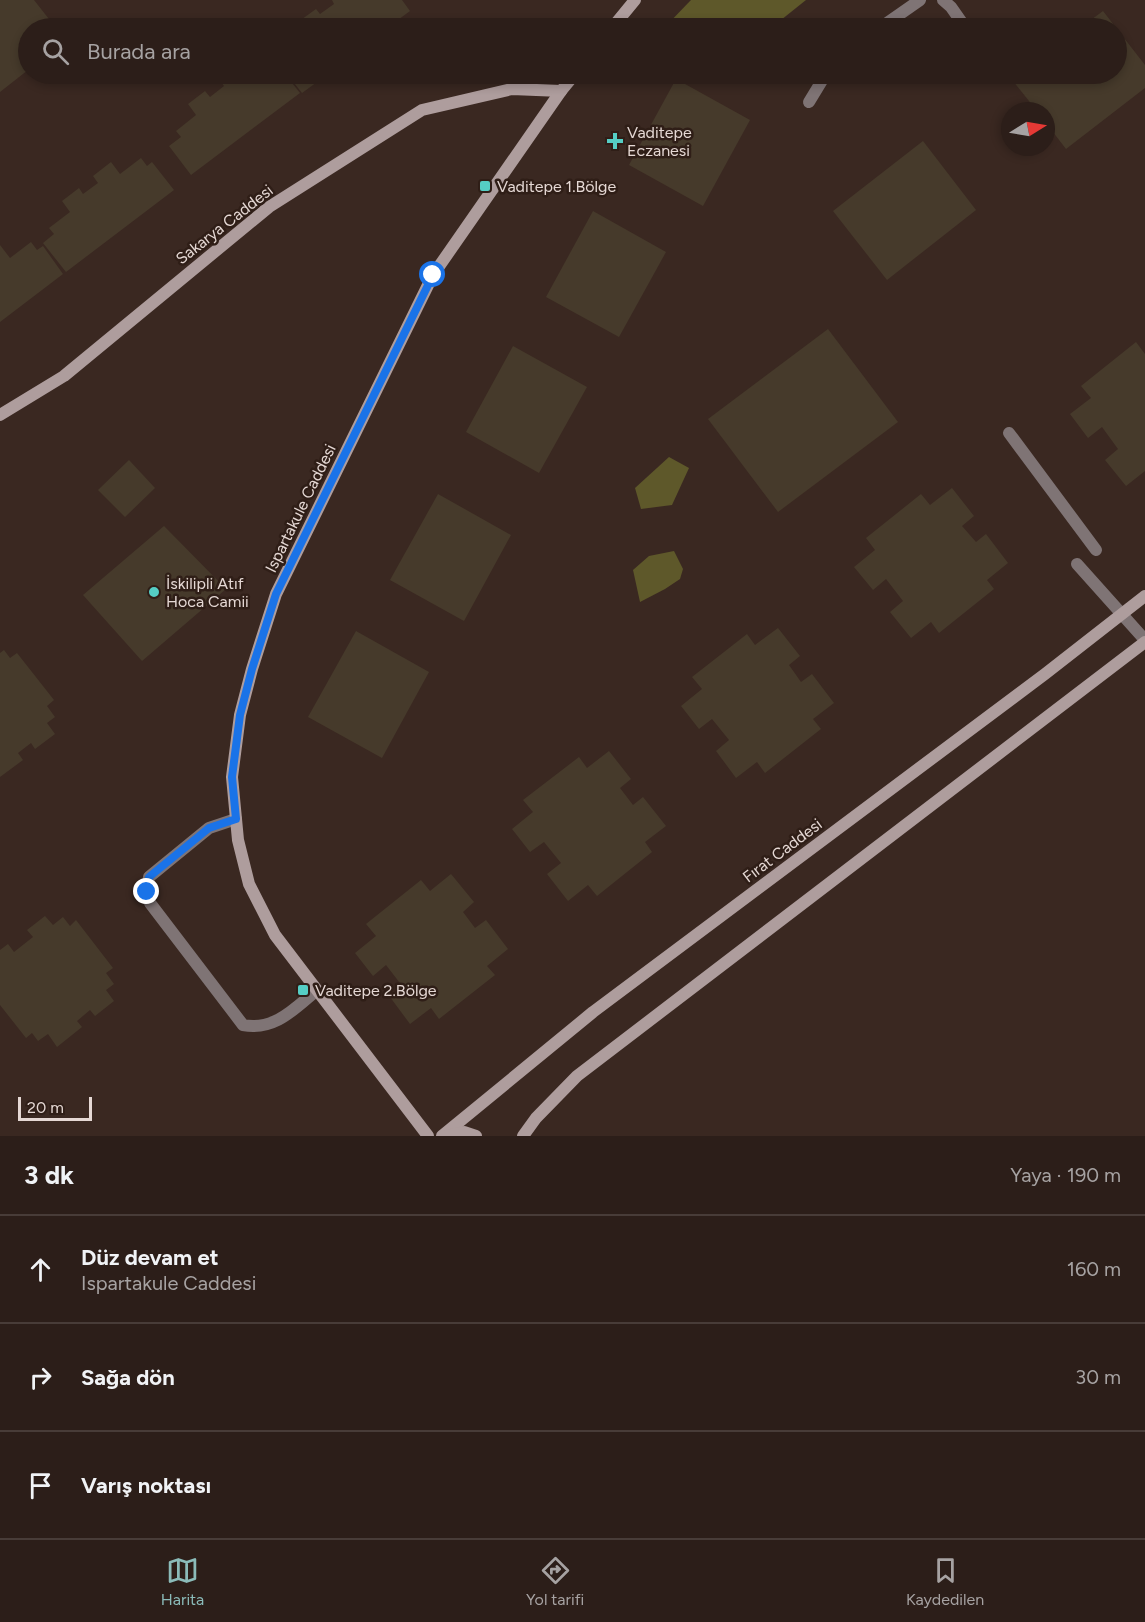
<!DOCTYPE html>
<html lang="tr">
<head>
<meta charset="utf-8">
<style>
	:root { --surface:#2c1e19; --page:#382b26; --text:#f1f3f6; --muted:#a6a2a2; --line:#483c38; --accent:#8bbbb9 }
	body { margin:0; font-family:Figtree,sans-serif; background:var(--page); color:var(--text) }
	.compass { position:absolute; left:1001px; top:102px; width:54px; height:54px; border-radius:50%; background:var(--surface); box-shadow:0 3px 9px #0003; rotate:79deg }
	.scale { position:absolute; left:18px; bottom:15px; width:74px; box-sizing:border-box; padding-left:6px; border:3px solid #e5d8d4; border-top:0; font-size:16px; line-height:21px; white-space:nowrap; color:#e5d8d4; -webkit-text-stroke:4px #2f1e17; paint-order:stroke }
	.stop { position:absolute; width:18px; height:18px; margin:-14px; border:4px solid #1a73e8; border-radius:50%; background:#fff }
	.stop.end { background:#1a73e8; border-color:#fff; box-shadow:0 2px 6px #0008 }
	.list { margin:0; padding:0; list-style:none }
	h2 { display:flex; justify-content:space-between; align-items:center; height:78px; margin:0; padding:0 24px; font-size:26px }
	h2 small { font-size:20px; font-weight:400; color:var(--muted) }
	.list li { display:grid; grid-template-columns:39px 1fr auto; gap:18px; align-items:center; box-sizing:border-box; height:108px; padding:0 24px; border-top:2px solid var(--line) }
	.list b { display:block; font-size:22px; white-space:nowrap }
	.list p { margin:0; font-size:20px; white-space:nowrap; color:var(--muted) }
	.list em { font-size:20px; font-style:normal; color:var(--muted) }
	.icon { flex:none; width:33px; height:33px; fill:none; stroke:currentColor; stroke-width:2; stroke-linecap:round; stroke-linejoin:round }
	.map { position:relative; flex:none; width:1145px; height:1136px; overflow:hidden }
	.search { position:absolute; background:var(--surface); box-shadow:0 3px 9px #0003; left:18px; right:18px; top:18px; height:66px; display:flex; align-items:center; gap:15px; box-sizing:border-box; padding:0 21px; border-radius:33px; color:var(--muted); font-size:22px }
	.sheet { height:402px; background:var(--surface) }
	nav { display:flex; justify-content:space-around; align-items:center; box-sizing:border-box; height:84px; border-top:2px solid var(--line); background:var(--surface); font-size:16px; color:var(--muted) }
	nav a { display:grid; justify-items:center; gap:3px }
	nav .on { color:var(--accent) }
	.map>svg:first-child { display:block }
	.green { fill:#5e582a }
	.building { fill:#463a2b }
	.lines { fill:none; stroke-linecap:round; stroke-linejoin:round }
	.lane { stroke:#7f7475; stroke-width:12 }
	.street { stroke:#7f7475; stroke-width:12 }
	.secondary { stroke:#ae9d9d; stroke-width:12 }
	.route { stroke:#1a73e8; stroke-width:8 }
	.poi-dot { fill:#55cec5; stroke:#2f1e17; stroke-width:2 }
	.labels { text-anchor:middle; stroke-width:5; stroke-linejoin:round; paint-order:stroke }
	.poi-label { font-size:16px; fill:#e5d8d4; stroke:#2f1e17; text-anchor:start }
	.street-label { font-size:16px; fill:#e5d8d4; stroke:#2f1e17 }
</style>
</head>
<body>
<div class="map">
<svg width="1145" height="1136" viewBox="0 0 1145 1136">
	<rect width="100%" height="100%" fill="#3a2821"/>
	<g class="green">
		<polygon points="691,0 806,0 771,28 664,28"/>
		<polygon points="669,457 689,468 672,505 641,509 635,488"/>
		<polygon points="674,551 683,569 680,579 665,589 640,602 633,570 649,556"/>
	</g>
	<g class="building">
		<polygon points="0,0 34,0 56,28 28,28 28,70 0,92"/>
		<polygon points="332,0 402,0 410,11 387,28 303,28 298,22 316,9 320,14 334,4"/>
		<polygon points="1103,11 1145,65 1145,88 1066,149 1046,123 1046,111 1037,111 1013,81 1022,74 1116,74 1116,28 1080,28"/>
		<polygon points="226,74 243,74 246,77 251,74 285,74 300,93 191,175 169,146 181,137 176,131 196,115 188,104 205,91 210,97 224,86 219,79"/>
		<polygon points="287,74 328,74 302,93"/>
		<polygon points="676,79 750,120 703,206 629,165"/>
		<polygon points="923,141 976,210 887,280 833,211"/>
		<polygon points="141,158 147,166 152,162 174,190 66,272 43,243 54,234 49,228 70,212 62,201 79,188 83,194 98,183 93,176 111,162 120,174"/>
		<polygon points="593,211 666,252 619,337 546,297"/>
		<polygon points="31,242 37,250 43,246 63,274 0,322 0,245 10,258"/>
		<polygon points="828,329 898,422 778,512 708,419"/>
		<polygon points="1136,342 1145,354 1145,471 1126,486 1105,460 1118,449 1102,427 1088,438 1070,414 1091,398 1081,386"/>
		<polygon points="513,346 587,387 539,473 466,432"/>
		<polygon points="129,460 155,488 125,517 98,490"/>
		<polygon points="952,488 974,516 962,526 976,542 986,534 1008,563 987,580 994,589 939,633 931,622 911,638 890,612 903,601 886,579 873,590 854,567 875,550 866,538 921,494 930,505"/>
		<polygon points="438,494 511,535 464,621 390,580"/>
		<polygon points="164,526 226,589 142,661 83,595"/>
		<polygon points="778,628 800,656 789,665 801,682 812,674 834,703 813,719 821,729 765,773 757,762 736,778 716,751 729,740 712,719 699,729 681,706 702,689 692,677 747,634 755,645"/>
		<polygon points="356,631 429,672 382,758 308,717"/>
		<polygon points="4,650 10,658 17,653 54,700 47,706 55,717 47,723 55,734 35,749 31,743 18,753 23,760 0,777 0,653"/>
		<polygon points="609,751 631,779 620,788 633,805 643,797 666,826 645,842 652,852 597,896 588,885 568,901 547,874 561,863 544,842 530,852 512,829 533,812 523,800 579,757 587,768"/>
		<polygon points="451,874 474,902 463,912 475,928 486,920 508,949 487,966 495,975 439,1019 431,1008 410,1024 390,997 403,987 386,965 373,976 355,953 376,936 366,924 421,880 430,891"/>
		<polygon points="45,916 53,925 63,917 70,926 76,920 113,968 106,973 114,984 106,990 114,1001 95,1016 90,1010 77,1021 82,1027 57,1047 48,1034 38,1041 32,1033 26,1038 0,1005 0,950 8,944 14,952 33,937 27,930"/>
	</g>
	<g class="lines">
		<g class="lane">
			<polyline points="943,0 951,7 965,27"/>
			<polyline points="880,28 920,0"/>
			<polyline points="809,102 826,74"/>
			<polyline points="1009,433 1096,550"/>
			<path d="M236,819L209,828L149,877L147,892L150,903L243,1025C275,1031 294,1009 317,990"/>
		</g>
		<polyline class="street" points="1077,564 1145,640"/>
		<g class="secondary">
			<polyline points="612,28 635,0"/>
			<polyline points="0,415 64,376 269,207 422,110 512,89 561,91"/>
			<polyline points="428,1136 275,935 249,884 238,840 232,777 240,715 252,669 276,594 433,275 561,91 575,74"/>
			<polyline points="442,1136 593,1012 1045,674 1145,596"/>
			<polyline points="446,1136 464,1132 476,1136"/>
			<polyline points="523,1136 536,1118 577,1076 1145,642"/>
		</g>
	</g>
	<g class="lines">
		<polyline class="route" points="147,892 149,877 209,828 236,819 232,777 240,715 252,669 276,594 433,275"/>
	</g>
	<g class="poi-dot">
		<path d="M612 132h6v6h6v6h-6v6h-6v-6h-6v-6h6z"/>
		<rect x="479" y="180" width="12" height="12" rx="3"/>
		<circle cx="154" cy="592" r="6"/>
		<rect x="297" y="984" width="12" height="12" rx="3"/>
	</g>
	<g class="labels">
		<g class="poi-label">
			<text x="627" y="138">Vaditepe<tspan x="627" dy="18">Eczanesi</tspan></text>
			<text x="497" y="192">Vaditepe 1.Bölge</text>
			<text x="166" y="589">İskilipli Atıf<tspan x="166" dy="18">Hoca Camii</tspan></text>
			<text x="315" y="996">Vaditepe 2.Bölge</text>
		</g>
		<g class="street-label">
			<text transform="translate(224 224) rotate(-38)" y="6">Sakarya Caddesi</text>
			<text transform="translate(300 508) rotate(-64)" y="6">Ispartakule Caddesi</text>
			<text transform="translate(782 850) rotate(-37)" y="6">Fırat Caddesi</text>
		</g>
	</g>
</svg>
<svg class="compass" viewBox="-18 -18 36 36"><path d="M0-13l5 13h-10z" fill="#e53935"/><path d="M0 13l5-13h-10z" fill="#a6a2a2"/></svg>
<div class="scale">20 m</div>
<div class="stop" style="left:433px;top:275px"></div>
<div class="stop end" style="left:147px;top:892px"></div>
<div class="search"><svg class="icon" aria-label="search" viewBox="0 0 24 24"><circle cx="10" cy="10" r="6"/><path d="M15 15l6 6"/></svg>Burada ara</div>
</div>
<section class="sheet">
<h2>3 dk<small>Yaya · 190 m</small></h2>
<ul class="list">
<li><svg class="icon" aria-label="ahead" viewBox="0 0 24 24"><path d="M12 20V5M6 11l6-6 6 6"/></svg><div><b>Düz devam et</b><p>Ispartakule Caddesi</p></div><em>160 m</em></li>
<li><svg class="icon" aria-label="right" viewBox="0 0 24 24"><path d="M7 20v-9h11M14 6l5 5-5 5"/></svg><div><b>Sağa dön</b></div><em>30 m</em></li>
<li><svg class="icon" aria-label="arrive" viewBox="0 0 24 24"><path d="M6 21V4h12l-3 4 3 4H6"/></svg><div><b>Varış noktası</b></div></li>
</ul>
</section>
<nav>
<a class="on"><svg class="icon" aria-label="map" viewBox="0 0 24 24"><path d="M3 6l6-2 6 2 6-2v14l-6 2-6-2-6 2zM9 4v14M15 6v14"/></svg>Harita</a>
<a><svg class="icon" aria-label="directions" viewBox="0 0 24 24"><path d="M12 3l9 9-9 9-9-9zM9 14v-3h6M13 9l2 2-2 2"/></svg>Yol tarifi</a>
<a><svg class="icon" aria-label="saved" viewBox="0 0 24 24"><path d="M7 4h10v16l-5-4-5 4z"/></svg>Kaydedilen</a>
</nav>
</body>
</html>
